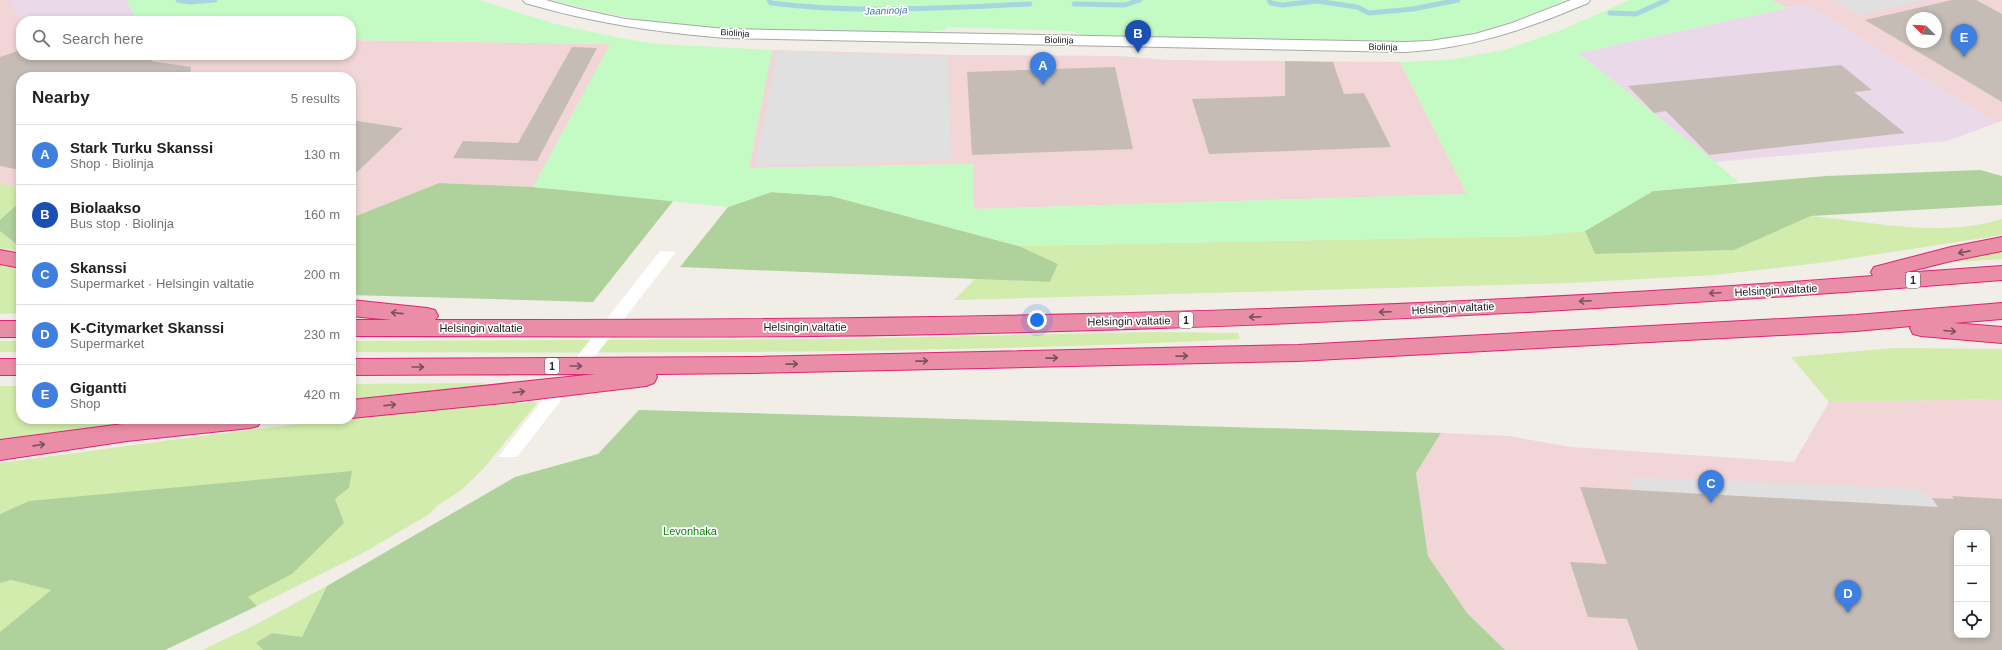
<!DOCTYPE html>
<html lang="en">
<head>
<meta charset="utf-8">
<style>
	:root { --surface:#fff; --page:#f2f2f2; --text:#202124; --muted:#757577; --line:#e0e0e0; --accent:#d10012 }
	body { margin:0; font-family:Arial,sans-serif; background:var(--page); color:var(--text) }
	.controls { position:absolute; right:12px; bottom:12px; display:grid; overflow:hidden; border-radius:8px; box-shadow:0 2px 6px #0003 }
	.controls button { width:36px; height:36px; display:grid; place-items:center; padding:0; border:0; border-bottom:1px solid var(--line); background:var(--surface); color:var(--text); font:20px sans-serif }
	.compass { position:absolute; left:1906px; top:12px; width:36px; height:36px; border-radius:50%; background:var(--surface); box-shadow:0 2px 6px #0003; rotate:294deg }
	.you { position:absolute; left:1037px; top:320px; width:14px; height:14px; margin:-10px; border:3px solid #fff; border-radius:50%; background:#1a73e8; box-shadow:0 0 0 6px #1a73e833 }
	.badge { display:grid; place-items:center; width:26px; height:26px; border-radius:50%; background:var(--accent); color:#fff; font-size:13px; font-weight:700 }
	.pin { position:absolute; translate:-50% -33px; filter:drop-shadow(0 1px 2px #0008) }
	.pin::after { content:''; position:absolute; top:21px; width:14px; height:12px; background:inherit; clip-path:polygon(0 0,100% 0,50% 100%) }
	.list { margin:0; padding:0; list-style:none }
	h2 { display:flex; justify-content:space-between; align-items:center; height:52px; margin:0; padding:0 16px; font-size:17px }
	h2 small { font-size:13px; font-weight:400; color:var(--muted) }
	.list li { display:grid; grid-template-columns:26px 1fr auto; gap:12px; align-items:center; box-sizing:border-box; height:60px; padding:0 16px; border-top:1px solid var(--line) }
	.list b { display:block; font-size:15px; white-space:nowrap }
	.list p { margin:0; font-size:13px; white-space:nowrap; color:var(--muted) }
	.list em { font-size:13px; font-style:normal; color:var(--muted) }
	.icon { flex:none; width:22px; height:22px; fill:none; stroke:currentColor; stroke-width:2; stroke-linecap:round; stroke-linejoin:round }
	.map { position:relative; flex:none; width:2002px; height:650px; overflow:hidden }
	.search { position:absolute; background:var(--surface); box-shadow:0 2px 6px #0003; left:16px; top:16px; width:340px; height:44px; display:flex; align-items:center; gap:10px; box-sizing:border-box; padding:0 14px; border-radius:16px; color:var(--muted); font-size:15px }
	.panel { position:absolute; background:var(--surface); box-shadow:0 2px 6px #0003; left:16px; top:72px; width:340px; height:352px; border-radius:16px }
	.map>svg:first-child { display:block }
	.commercial { fill:#f2d6d7; fill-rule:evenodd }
	.industrial { fill:#ead9e8 }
	.grass { fill:#d1ecac }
	.forest { fill:#afd19b }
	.park { fill:#c4fbc4 }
	.parking { fill:#e0e0e0 }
	.pier { fill:#fff }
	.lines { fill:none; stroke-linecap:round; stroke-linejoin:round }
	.stream { stroke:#a6d7df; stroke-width:5 }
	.building { fill:#c6bcb6; fill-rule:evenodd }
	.minor-casing { stroke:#a7a7a7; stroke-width:2 }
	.motorway-casing { stroke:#e02374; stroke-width:2 }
	.minor { fill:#fff; fill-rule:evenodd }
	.motorway { fill:#ea8da6; fill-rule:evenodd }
	.oneway { stroke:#7b515c }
	.labels { text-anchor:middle; stroke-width:3.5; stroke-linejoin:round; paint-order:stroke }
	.far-street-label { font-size:9px; fill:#202020; stroke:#fff }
	.far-water-label { font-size:10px; font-style:italic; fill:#437ba4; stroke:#fff }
	.shield { fill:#fff; stroke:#636363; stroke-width:1 }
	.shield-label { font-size:10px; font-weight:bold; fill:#202020 }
	.street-label { font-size:11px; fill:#202020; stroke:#fff }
	.park-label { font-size:11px; fill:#098409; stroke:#fff }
</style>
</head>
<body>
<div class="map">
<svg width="2002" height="650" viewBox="0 0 2002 650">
	<rect width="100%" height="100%" fill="#f1ede7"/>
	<g class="commercial">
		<polygon points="0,0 11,0 21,21 21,55 351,55 351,40 611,44 533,187 439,183 351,218 351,77 21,77 21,188 0,184"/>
		<path d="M1771,0H2002V121L1996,123L1806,4L1787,8ZM1912,18H1936V42H1912Z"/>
		<polygon points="772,50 957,55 1120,56 1167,60 1400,62 1468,194 973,209 973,164 749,168"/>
		<path d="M2002,399V650H1505L1467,613L1428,556L1416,473L1441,433L1509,436L1571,447L1794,462L1829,402ZM1957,533H1987V635H1957Z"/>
	</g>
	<g class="industrial">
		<polygon points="11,0 127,0 137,20 21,21"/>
		<polygon points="1806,4 1996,123 1947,141 1715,162 1578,53"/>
	</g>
	<g class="grass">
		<polygon points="0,184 21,188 21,201 0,220"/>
		<path d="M1811,216C1874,222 1940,238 2002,219V235L1827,262L1714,275L1569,283L954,300L975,279L1050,282L1058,264L1019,246L1533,236L1585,231L1595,254L1734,250Z"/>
		<polygon points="0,231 21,248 21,252 0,248"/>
		<polygon points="2002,251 2002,259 1958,262 1956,260"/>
		<polygon points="0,263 21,268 21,313 0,314"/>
		<path d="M1156,332L1238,333L1240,339C944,354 647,353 351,352V341L838,339Z"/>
		<rect x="0" y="341" width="21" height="11"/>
		<polygon points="1895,348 2002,349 2002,399 1829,402 1791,357"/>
		<polygon points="483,383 482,387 351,400 351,384"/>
		<polygon points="0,386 21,386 21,419 192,419 0,443"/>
		<path d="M538,402L483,469L460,491L438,505L428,515L361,554L257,606L247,597L292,574L335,499L349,488L29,501L0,514V463C179,439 358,413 538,402Z"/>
		<polygon points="11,580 51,590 0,632 0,583"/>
		<polygon points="327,586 302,637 272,633 256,644 263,650 202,650 255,625"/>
	</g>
	<g class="forest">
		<polygon points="1980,170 2002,176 2002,205 1811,216 1734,250 1595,254 1585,231 1653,191 1826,176"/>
		<polygon points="439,183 533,187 674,200 593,302 351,295 351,218"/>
		<polygon points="771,192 831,196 1019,246 1058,264 1050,282 680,267 728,207"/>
		<polygon points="21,201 21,248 0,231 0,220"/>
		<polygon points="639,410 1441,433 1416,473 1428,556 1467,613 1505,650 263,650 256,643 272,633 302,637 327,586 515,477 598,454"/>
		<polygon points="352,471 349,488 335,499 344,523 292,574 248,597 257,606 165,650 0,650 0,632 51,590 11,580 0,583 0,514 29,501"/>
	</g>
	<g class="park">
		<polygon points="127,0 479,0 555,24 620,38 656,44 772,50 749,168 973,164 974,209 1467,194 1400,62 1448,60 1504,50 1559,31 1630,0 1771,0 1787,8 1578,53 1715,162 1739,183 1653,191 1585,231 1533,236 1019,246 831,196 771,192 728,207 533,187 610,44 351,40 351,21 137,21"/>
		<path d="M553,0H1566C1520,20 1471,38 1420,42L1083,35L1069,31L947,27L946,30L915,33L747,30L692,26L650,22L587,9Z"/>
	</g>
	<g class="parking">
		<polygon points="1834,0 1925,0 1858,15"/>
		<polygon points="777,51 948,57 951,160 755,166"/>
		<polygon points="1628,477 1915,489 1932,498 1938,507 1634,491"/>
	</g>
	<polygon class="pier" points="660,251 676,252 517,457 498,457"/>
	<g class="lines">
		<g class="stream">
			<polyline points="178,0 189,2 215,0"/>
			<path d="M769,0L771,3C858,14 943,8 1030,4"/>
			<polyline points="1269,0 1271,3 1282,5 1317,1 1357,7 1369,13 1413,9 1458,0"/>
			<polyline points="1074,4 1125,5 1140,0"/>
			<polyline points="1610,13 1636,14 1667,0"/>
		</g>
	</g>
	<g class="building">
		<path d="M1952,0H1976L2002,14V102L1865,20ZM1912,18H1936V42H1912Z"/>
		<polygon points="572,47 597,48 537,161 453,158 463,141 518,143"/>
		<polygon points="21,50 21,55 160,55 151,61 191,67 190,77 21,77 21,170 0,166 0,57"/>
		<polygon points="1285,61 1333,62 1344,94 1364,93 1391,147 1209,154 1192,99 1285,96"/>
		<polygon points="1841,65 1872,90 1854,92 1905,133 1709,155 1666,111 1654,113 1628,86"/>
		<polygon points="1115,67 1133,149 972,155 967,72"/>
		<polygon points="351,120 403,128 351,178"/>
		<path d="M1580,487L1938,507L1932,498L1954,499L1952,496L2002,499V650H1638L1627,619L1588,617L1570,562L1607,564ZM1957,533H1987V635H1957Z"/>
	</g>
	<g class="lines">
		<g class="minor-casing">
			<path id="minor" d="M523,0H546L579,9L625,19L725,29L1405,42L1430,41L1475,34L1512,23L1571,0H1590L1588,3C1527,29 1472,48 1405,52L725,38C654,32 594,23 525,3Z"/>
		</g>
		<g class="motorway-casing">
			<g id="motorway">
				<path d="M2002,237V251L1951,261L1903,273L2002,266V280C1632,310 1262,328 891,335C711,338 531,336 351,336V320H392L351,316V300L427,308L435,310L438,316L435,320C915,321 1395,313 1873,276L1871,272L1874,267L1951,247Z"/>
				<polygon points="0,250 21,254 21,268 0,264"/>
				<polygon points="2002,303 2002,319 1953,323 2002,327 2002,343 1921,336 1913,334 1910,328 1911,326 1856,331 1298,361 753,373 656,374 657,377 654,383 646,386 503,403 351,418 351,400 596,374 351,375 351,359 753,357 1298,345 1856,315"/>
				<rect x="0" y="321" width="21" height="16"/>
				<rect x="0" y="359" width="21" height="16"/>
				<polygon points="161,419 262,419 258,426 250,428 127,441 0,460 0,440"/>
			</g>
		</g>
		<use href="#minor" class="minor"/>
		<use href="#motorway" class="motorway"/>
	</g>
	<defs><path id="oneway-shaft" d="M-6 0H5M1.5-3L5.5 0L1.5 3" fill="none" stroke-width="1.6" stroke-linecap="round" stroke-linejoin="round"/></defs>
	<g class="oneway">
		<use href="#oneway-shaft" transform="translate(1964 252) rotate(169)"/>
		<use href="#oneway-shaft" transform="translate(1715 293) rotate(177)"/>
		<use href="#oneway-shaft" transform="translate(1585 301) rotate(177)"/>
		<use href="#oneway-shaft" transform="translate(1385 312) rotate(178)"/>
		<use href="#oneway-shaft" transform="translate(397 313) rotate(-174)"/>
		<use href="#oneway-shaft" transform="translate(1255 317) rotate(178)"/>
		<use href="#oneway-shaft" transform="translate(1950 331) rotate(5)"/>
		<use href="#oneway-shaft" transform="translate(1182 356) rotate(-1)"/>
		<use href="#oneway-shaft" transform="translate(1052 358) rotate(-1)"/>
		<use href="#oneway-shaft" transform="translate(922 361) rotate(-1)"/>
		<use href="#oneway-shaft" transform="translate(792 364) rotate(-1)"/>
		<use href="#oneway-shaft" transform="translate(576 366)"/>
		<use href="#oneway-shaft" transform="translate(418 367)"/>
		<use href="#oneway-shaft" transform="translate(519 392) rotate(-7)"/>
		<use href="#oneway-shaft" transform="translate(390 405) rotate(-6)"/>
		<use href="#oneway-shaft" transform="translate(39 445) rotate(-8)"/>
	</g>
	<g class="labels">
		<g class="far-street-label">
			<text transform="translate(735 33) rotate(4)" y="3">Biolinja</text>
			<text transform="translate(1059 40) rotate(1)" y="3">Biolinja</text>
			<text transform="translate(1383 47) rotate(1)" y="3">Biolinja</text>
		</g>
		<g class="far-water-label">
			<text transform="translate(886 10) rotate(-2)" y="4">Jaaninoja</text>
		</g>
		<g class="shield">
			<rect x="1906" y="272" width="14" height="16" rx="3"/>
			<rect x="1179" y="312" width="14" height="16" rx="3"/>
			<rect x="545" y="358" width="14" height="16" rx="3"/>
		</g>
		<g class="shield-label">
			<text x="1913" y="284">1</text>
			<text x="1186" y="324">1</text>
			<text x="552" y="370">1</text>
		</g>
		<g class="street-label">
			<text transform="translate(1776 290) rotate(-3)" y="4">Helsingin valtatie</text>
			<text transform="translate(1453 308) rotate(-3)" y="4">Helsingin valtatie</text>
			<text transform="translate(1129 321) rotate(-1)" y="4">Helsingin valtatie</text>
			<text x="805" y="331">Helsingin valtatie</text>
			<text x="481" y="332">Helsingin valtatie</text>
		</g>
		<g class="park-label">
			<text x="690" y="535">Levonhaka</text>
		</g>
	</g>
</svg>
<div class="controls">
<button>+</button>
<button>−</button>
<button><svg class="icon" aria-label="locate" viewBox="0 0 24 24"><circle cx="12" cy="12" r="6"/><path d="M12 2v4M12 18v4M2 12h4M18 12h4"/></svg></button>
</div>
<svg class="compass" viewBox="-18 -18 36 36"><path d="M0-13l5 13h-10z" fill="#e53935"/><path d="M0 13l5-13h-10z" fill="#757577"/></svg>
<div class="you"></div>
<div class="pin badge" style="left:1043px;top:85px;background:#3f7fe0">A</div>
<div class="pin badge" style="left:1138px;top:53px;background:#1a4fb4">B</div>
<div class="pin badge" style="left:1711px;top:503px;background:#3f7fe0">C</div>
<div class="pin badge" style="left:1848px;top:613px;background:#3f7fe0">D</div>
<div class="pin badge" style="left:1964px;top:57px;background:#3f7fe0">E</div>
<div class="search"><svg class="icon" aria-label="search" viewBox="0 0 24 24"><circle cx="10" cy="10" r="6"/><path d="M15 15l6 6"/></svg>Search here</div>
<section class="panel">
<h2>Nearby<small>5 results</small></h2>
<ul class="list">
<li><span class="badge" style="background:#3f7fe0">A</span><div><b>Stark Turku Skanssi</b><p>Shop · Biolinja</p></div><em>130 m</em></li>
<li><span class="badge" style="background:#1a4fb4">B</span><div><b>Biolaakso</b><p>Bus stop · Biolinja</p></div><em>160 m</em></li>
<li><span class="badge" style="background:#3f7fe0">C</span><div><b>Skanssi</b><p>Supermarket · Helsingin valtatie</p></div><em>200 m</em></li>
<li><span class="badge" style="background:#3f7fe0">D</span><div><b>K-Citymarket Skanssi</b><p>Supermarket</p></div><em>230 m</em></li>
<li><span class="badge" style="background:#3f7fe0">E</span><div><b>Gigantti</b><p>Shop</p></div><em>420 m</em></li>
</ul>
</section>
</div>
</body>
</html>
